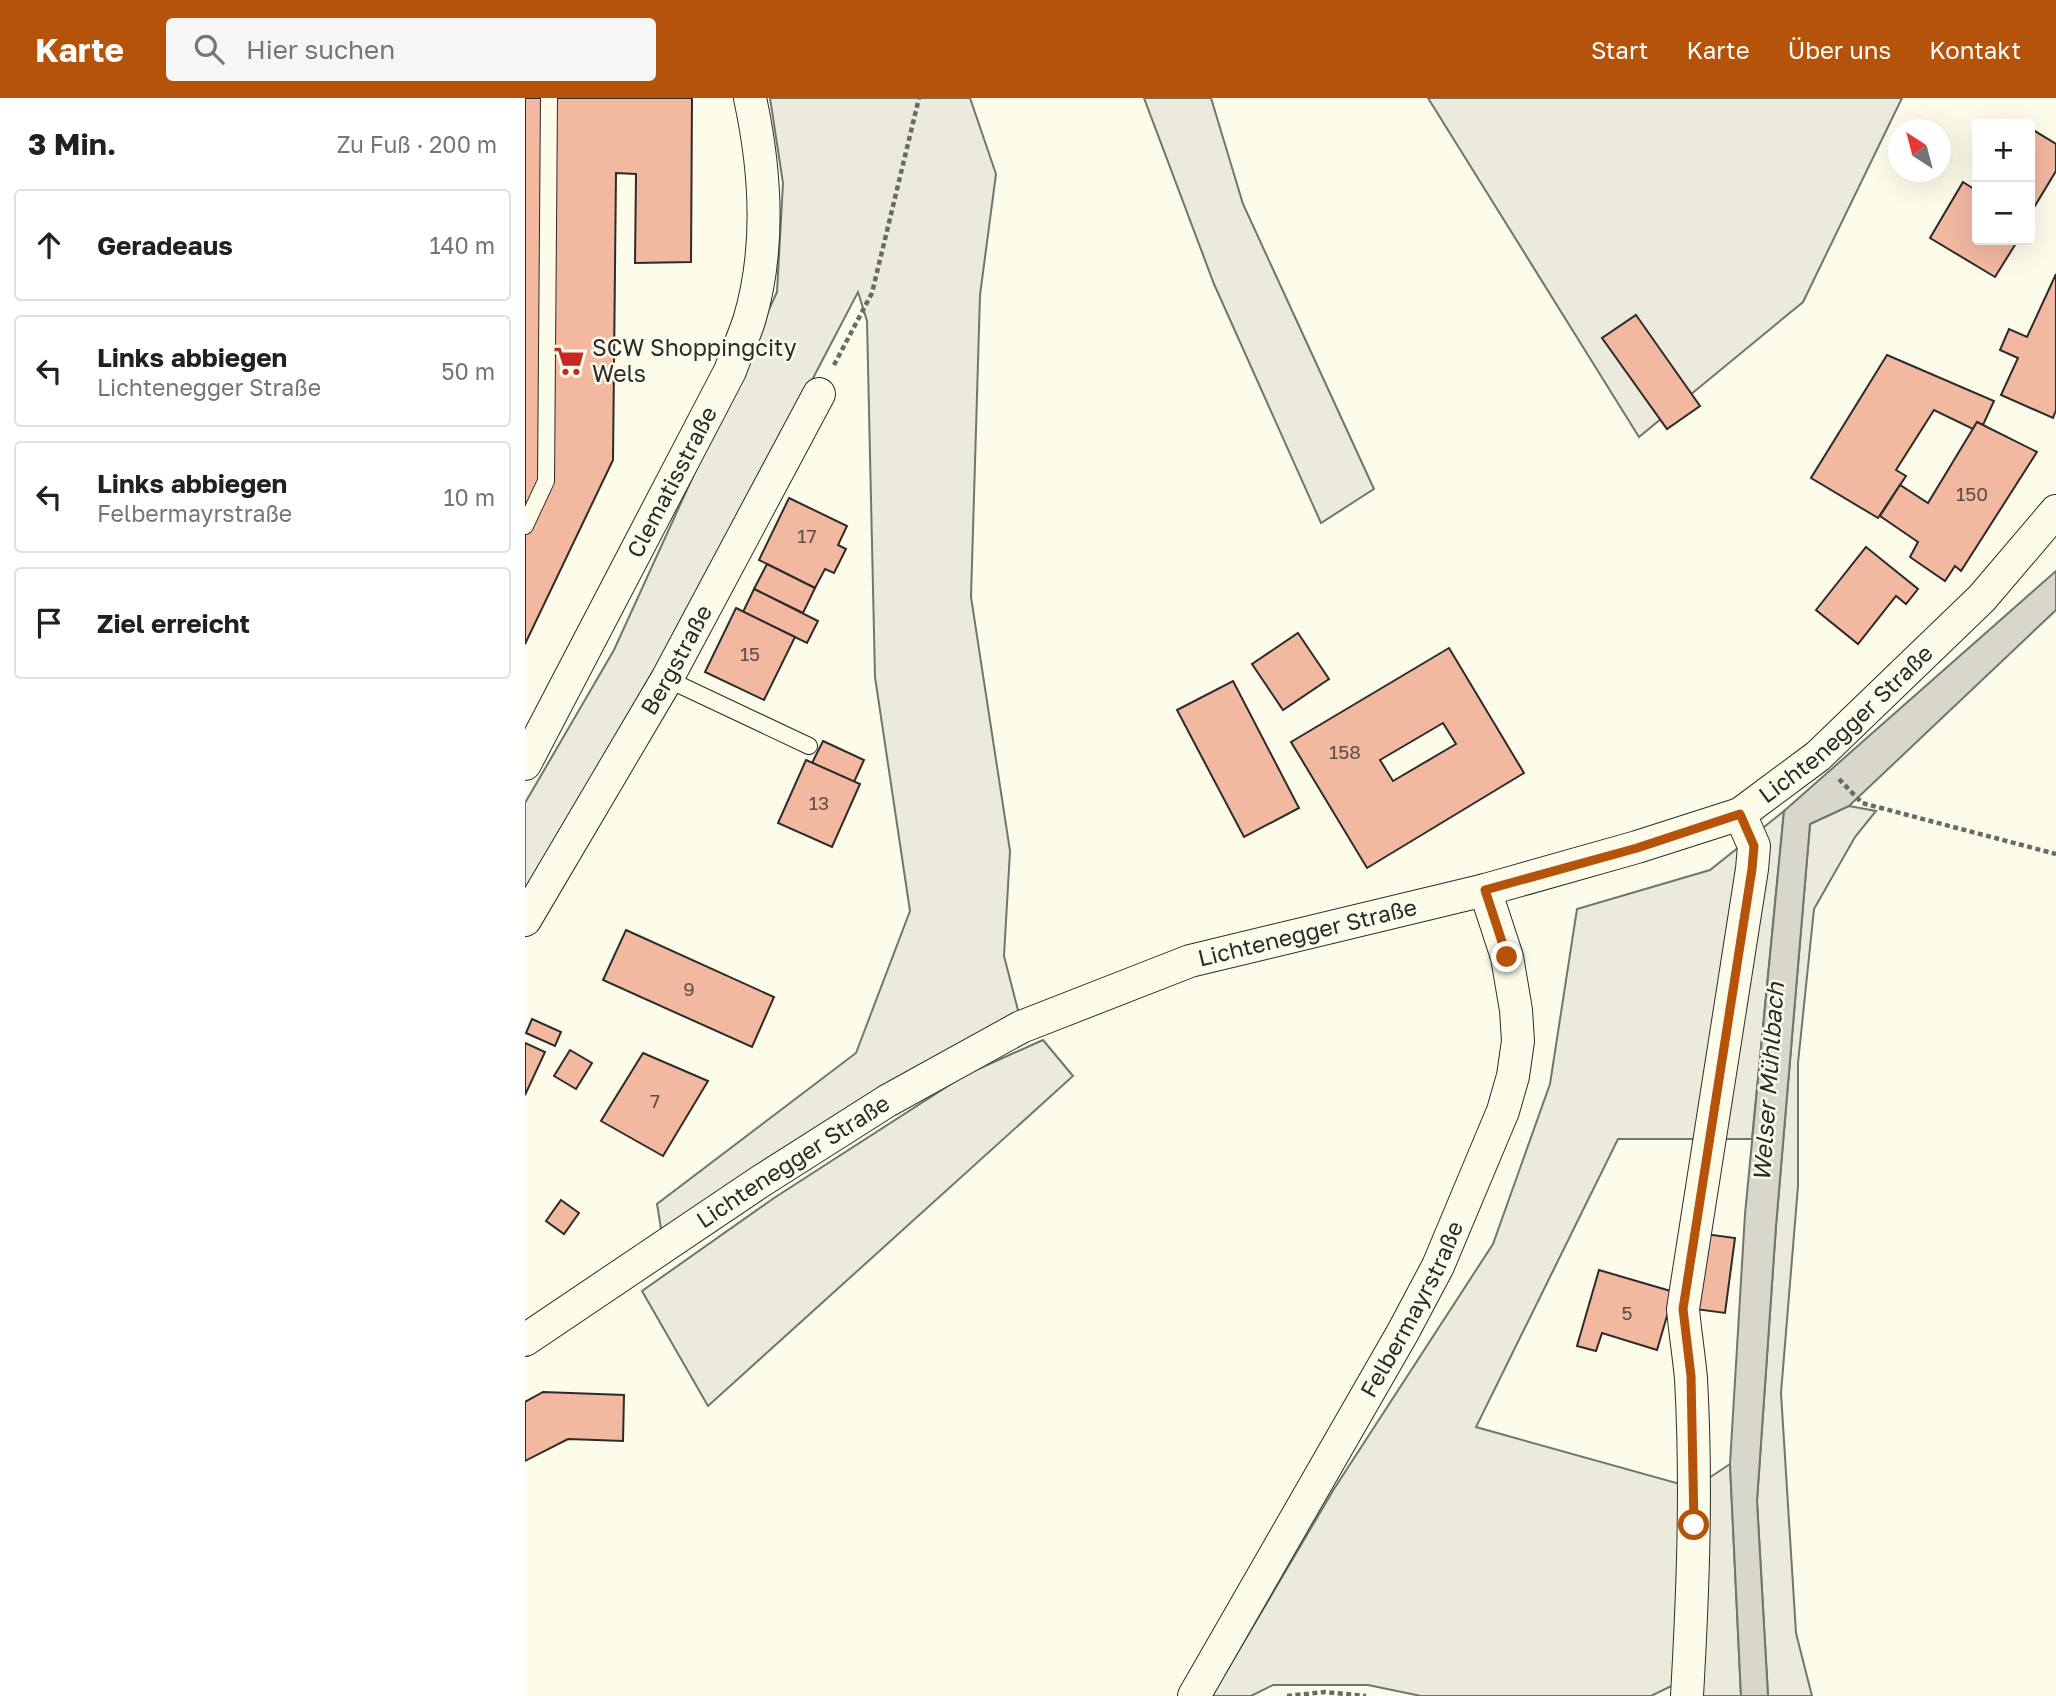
<!DOCTYPE html>
<html lang="de">
<head>
<meta charset="utf-8">
<style>
	:root { --surface:#fff; --page:#f6f6f6; --text:#202124; --muted:#757577; --line:#e0e0e0; --accent:#b45309 }
	body { margin:0; font-family:"Golos Text",sans-serif; background:var(--page); color:var(--text) }
	.controls { position:absolute; right:21px; top:21px; display:grid; overflow:hidden; border-radius:7px; box-shadow:0 7px 28px #0002 }
	.controls button { width:63px; height:63px; display:grid; place-items:center; padding:0; border:0; border-bottom:2px solid var(--line); background:var(--surface); color:var(--text); font:35px sans-serif }
	.compass { position:absolute; left:1363px; top:21px; width:63px; height:63px; border-radius:50%; background:var(--surface); box-shadow:0 7px 28px #0002; rotate:324deg }
	.stop { position:absolute; width:21px; height:21px; margin:-16px; border:5px solid #b45309; border-radius:50%; background:#fff }
	.stop.end { background:#b45309; border-color:#fff; box-shadow:0 2px 7px #0008 }
	.list { margin:0; padding:0; list-style:none }
	h2 { display:flex; justify-content:space-between; align-items:center; height:91px; margin:0; padding:0 28px; font-size:30px }
	h2 small { font-size:23px; font-weight:400; color:var(--muted) }
	.list li { display:grid; grid-template-columns:46px 1fr auto; gap:21px; align-items:center; box-sizing:border-box; height:112px; margin:0 14px 14px; padding:0 14px; border:2px solid var(--line); border-radius:7px }
	.list b { display:block; font-size:26px; white-space:nowrap }
	.list p { margin:0; font-size:23px; white-space:nowrap; color:var(--muted) }
	.list em { font-size:23px; font-style:normal; color:var(--muted) }
	.icon { flex:none; width:38px; height:38px; fill:none; stroke:currentColor; stroke-width:2; stroke-linecap:round; stroke-linejoin:round }
	.map { position:relative; flex:none; width:1531px; height:1598px; overflow:hidden }
	header { display:flex; align-items:center; gap:42px; box-sizing:border-box; height:98px; padding:0 35px; background:var(--accent); color:#fff }
	header strong { font-size:33px }
	nav { display:flex; gap:38px; margin-inline-start:auto; font-size:24px }
	.search { width:490px; height:63px; background:var(--page); display:flex; align-items:center; gap:18px; box-sizing:border-box; padding:0 24px; border-radius:7px; color:var(--muted); font-size:26px }
	main { display:flex }
	aside { flex:1; background:var(--surface) }
	.map>svg:first-child { display:block }
	.green { fill:#ecebdb; stroke:#74746e; stroke-width:2 }
	.water { fill:#d8d7c9; stroke:#74746e; stroke-width:2 }
	.building { fill:#f2b8a0; stroke:#2b2b2b; stroke-width:2; fill-rule:evenodd }
	.lines { fill:none; stroke-linecap:round; stroke-linejoin:round }
	.lane-casing { stroke:#2b2b2b; stroke-width:18 }
	.street-casing { stroke:#2b2b2b; stroke-width:34 }
	.path { stroke:#6a6964; stroke-width:4.5; stroke-dasharray:5 3.5; stroke-linecap:butt }
	.lane { stroke:#fdfbea; stroke-width:16 }
	.street { stroke:#fdfbea; stroke-width:32 }
	.route { stroke:#b45309; stroke-width:9 }
	.labels { text-anchor:middle; stroke-width:5; stroke-linejoin:round; paint-order:stroke }
	.number-label { font-size:19px; fill:#5d4e48 }
	.poi-label { font-size:23px; fill:#2b2b2b; stroke:#fdfbea; text-anchor:start }
	.street-label { font-size:23px; fill:#2b2b2b; stroke:#fdfbea }
	.water-label { font-size:24px; font-style:italic; fill:#2b2b2b; stroke:#fdfbea }
</style>
</head>
<body>
<header>
<strong>Karte</strong>
<div class="search"><svg class="icon" aria-label="search" viewBox="0 0 24 24"><circle cx="10" cy="10" r="6"/><path d="M15 15l6 6"/></svg>Hier suchen</div>
<nav><a>Start</a><a>Karte</a><a>Über uns</a><a>Kontakt</a></nav>
</header>
<main>
<aside>
<h2>3 Min.<small>Zu Fuß · 200 m</small></h2>
<ul class="list">
<li><svg class="icon" aria-label="ahead" viewBox="0 0 24 24"><path d="M12 20V5M6 11l6-6 6 6"/></svg><div><b>Geradeaus</b></div><em>140 m</em></li>
<li><svg class="icon" aria-label="left" viewBox="0 0 24 24"><path d="M17 20v-9H6M10 6l-5 5 5 5"/></svg><div><b>Links abbiegen</b><p>Lichtenegger Straße</p></div><em>50 m</em></li>
<li><svg class="icon" aria-label="left" viewBox="0 0 24 24"><path d="M17 20v-9H6M10 6l-5 5 5 5"/></svg><div><b>Links abbiegen</b><p>Felbermayrstraße</p></div><em>10 m</em></li>
<li><svg class="icon" aria-label="arrive" viewBox="0 0 24 24"><path d="M6 21V4h12l-3 4 3 4H6"/></svg><div><b>Ziel erreicht</b></div></li>
</ul>
</aside>
<div class="map">
<svg width="1531" height="1598" viewBox="0 0 1531 1598">
	<rect width="100%" height="100%" fill="#fdfbea"/>
	<g class="green">
		<polygon points="245,0 445,0 471,76 455,197 446,499 485,753 479,858 494,916 137,1137 132,1106 331,955 385,813 350,579 342,223 333,194 111,619 0,803 0,705 89,552 252,194 258,85"/>
		<polygon points="619,0 686,0 718,106 849,391 796,425 689,186"/>
		<polygon points="903,0 1377,0 1278,204 1114,339"/>
		<polygon points="1324,708 1351,713 1330,739 1289,811 1273,965 1273,1088 1256,1295 1271,1535 1287,1598 1243,1598 1232,1403 1251,1128 1285,726"/>
		<polygon points="1259,713 1227,1041 1093,1041 951,1329 1169,1390 1205,1366 1216,1598 1178,1598 1177,1573 1126,1598 896,1598 843,1587 748,1587 726,1598 687,1598 809,1391 968,1146 1025,986 1052,811 1185,772"/>
		<polygon points="518,942 548,978 183,1308 117,1193 249,1100 440,977"/>
	</g>
	<polygon class="water" points="1531,473 1531,512 1324,708 1285,726 1251,1128 1232,1403 1243,1598 1216,1598 1205,1366 1220,1116 1259,713"/>
	<g class="building">
		<polygon points="0,0 167,0 166,164 110,165 111,76 91,75 88,362 0,546"/>
		<polygon points="1505,30 1531,46 1531,73 1508,111 1505,109"/>
		<polygon points="1438,84 1452,93 1452,142 1493,142 1470,179 1405,140"/>
		<polygon points="1531,176 1531,312 1528,320 1476,297 1493,260 1475,252 1484,231 1502,239"/>
		<polygon points="1111,217 1175,308 1142,331 1077,240"/>
		<polygon points="1362,257 1469,303 1458,327 1452,324 1448,331 1409,312 1371,372 1381,378 1353,420 1286,380"/>
		<polygon points="1452,324 1512,354 1436,473 1430,468 1420,483 1385,459 1393,444 1355,418 1375,387 1403,405"/>
		<polygon points="264,400 322,428 313,447 321,451 309,475 300,471 290,490 234,462"/>
		<polygon points="1341,449 1393,491 1381,506 1371,498 1333,546 1291,512"/>
		<polygon points="242,466 290,490 278,515 229,491"/>
		<polygon points="229,491 293,523 282,545 218,514"/>
		<polygon points="211,510 270,539 239,602 180,574"/>
		<polygon points="773,535 804,581 758,612 727,566"/>
		<path d="M924,550L999,675L842,770L766,644ZM918,625L931,646L868,683L855,662Z"/>
		<polygon points="708,583 774,710 719,739 652,612"/>
		<polygon points="298,643 339,662 329,684 287,665"/>
		<polygon points="281,662 335,686 307,749 253,725"/>
		<polygon points="101,832 249,899 227,949 78,882"/>
		<polygon points="7,921 36,934 30,948 1,935"/>
		<polygon points="0,945 20,954 0,997"/>
		<polygon points="45,952 67,965 51,991 29,978"/>
		<polygon points="118,955 183,983 138,1058 76,1023"/>
		<polygon points="36,1102 54,1115 39,1136 21,1123"/>
		<polygon points="1180,1136 1210,1140 1200,1215 1170,1211"/>
		<polygon points="1074,1172 1149,1194 1132,1252 1077,1235 1071,1253 1052,1248"/>
		<polygon points="18,1294 99,1297 98,1343 43,1341 0,1363 0,1304"/>
	</g>
	<g class="lines">
		<g class="lane-casing">
			<g id="lane">
				<polyline points="0,428 21,383 24,0"/>
				<polyline points="142,581 284,648"/>
			</g>
		</g>
		<g class="street-casing">
			<g id="street">
				<path id="s1" d="M0,666L205,273C211,257 218,240 224,223C246,150 241,74 225,0"/>
				<path id="s2" d="M0,822L142,581L294,296"/>
				<path id="s3" d="M0,1242L233,1085L362,1003L496,929L665,863L960,792L1112,749L1215,716L1293,658L1457,500L1531,413"/>
				<path id="s4" d="M669,1598L878,1234L913,1168L978,1013L988,978L993,943L991,912L982,859L960,792"/>
				<path d="M1162,1598C1168,1492 1172,1387 1166,1281C1164,1258 1160,1234 1158,1211L1227,771L1229,748L1215,716"/>
			</g>
		</g>
		<g class="path">
			<polyline points="309,267 347,195 394,0"/>
			<polyline points="1314,681 1337,705 1531,756"/>
			<polyline points="762,1598 800,1594 841,1598"/>
		</g>
		<use href="#lane" class="lane"/>
		<use href="#street" class="street"/>
	</g>
	<g class="lines">
		<polyline class="route" points="982,859 960,792 1112,750 1215,716 1229,748 1227,771 1158,1211 1166,1278 1169,1427"/>
	</g>
	<defs>
		<g id="supermarket-bare" transform="scale(2.415)"><path d="M-6-5.5h2.5l.6 2H6L4.5 2H-2.5L-4.4-4H-6ZM-1.5 3.2a1.3 1.3 0 1 0 .1 0ZM3 3.2a1.3 1.3 0 1 0 .1 0Z" fill="#c62828" stroke="#fdfbea" stroke-width="2.5" paint-order="stroke"/></g>
	</defs>
	<g fill-rule="evenodd">
		<use href="#supermarket-bare" x="44" y="263"/>
	</g>
	<g class="labels">
		<g class="number-label">
			<text x="1447" y="403">150</text>
			<text x="282" y="445">17</text>
			<text x="225" y="563">15</text>
			<text x="820" y="661">158</text>
			<text x="294" y="712">13</text>
			<text x="164" y="898">9</text>
			<text x="130" y="1010">7</text>
			<text x="1102" y="1222">5</text>
		</g>
		<g class="poi-label">
			<text x="67" y="258">SCW Shoppingcity<tspan x="67" dy="26">Wels</tspan></text>
		</g>
		<g class="street-label">
			<text dy="8" stroke="none"><textPath href="#s1" startOffset="318">Clematisstraße</textPath></text>
			<text dy="8" stroke="none"><textPath href="#s2" startOffset="301">Bergstraße</textPath></text>
			<text dy="8" stroke="none"><textPath href="#s3" startOffset="1477">Lichtenegger Straße</textPath></text>
			<text dy="8" stroke="none"><textPath href="#s3" startOffset="889">Lichtenegger Straße</textPath></text>
			<text dy="8" stroke="none"><textPath href="#s3" startOffset="322">Lichtenegger Straße</textPath></text>
			<text dy="8" stroke="none"><textPath href="#s4" startOffset="444">Felbermayrstraße</textPath></text>
		</g>
		<g class="water-label">
			<text transform="translate(1244 984) rotate(-86)" y="8">Welser Mühlbach</text>
		</g>
	</g>
</svg>
<div class="controls">
<button>+</button>
<button>−</button>
</div>
<svg class="compass" viewBox="-18 -18 36 36"><path d="M0-13l5 13h-10z" fill="#e53935"/><path d="M0 13l5-13h-10z" fill="#757577"/></svg>
<div class="stop" style="left:1169px;top:1427px"></div>
<div class="stop end" style="left:982px;top:859px"></div>
</div>
</main>
</body>
</html>
